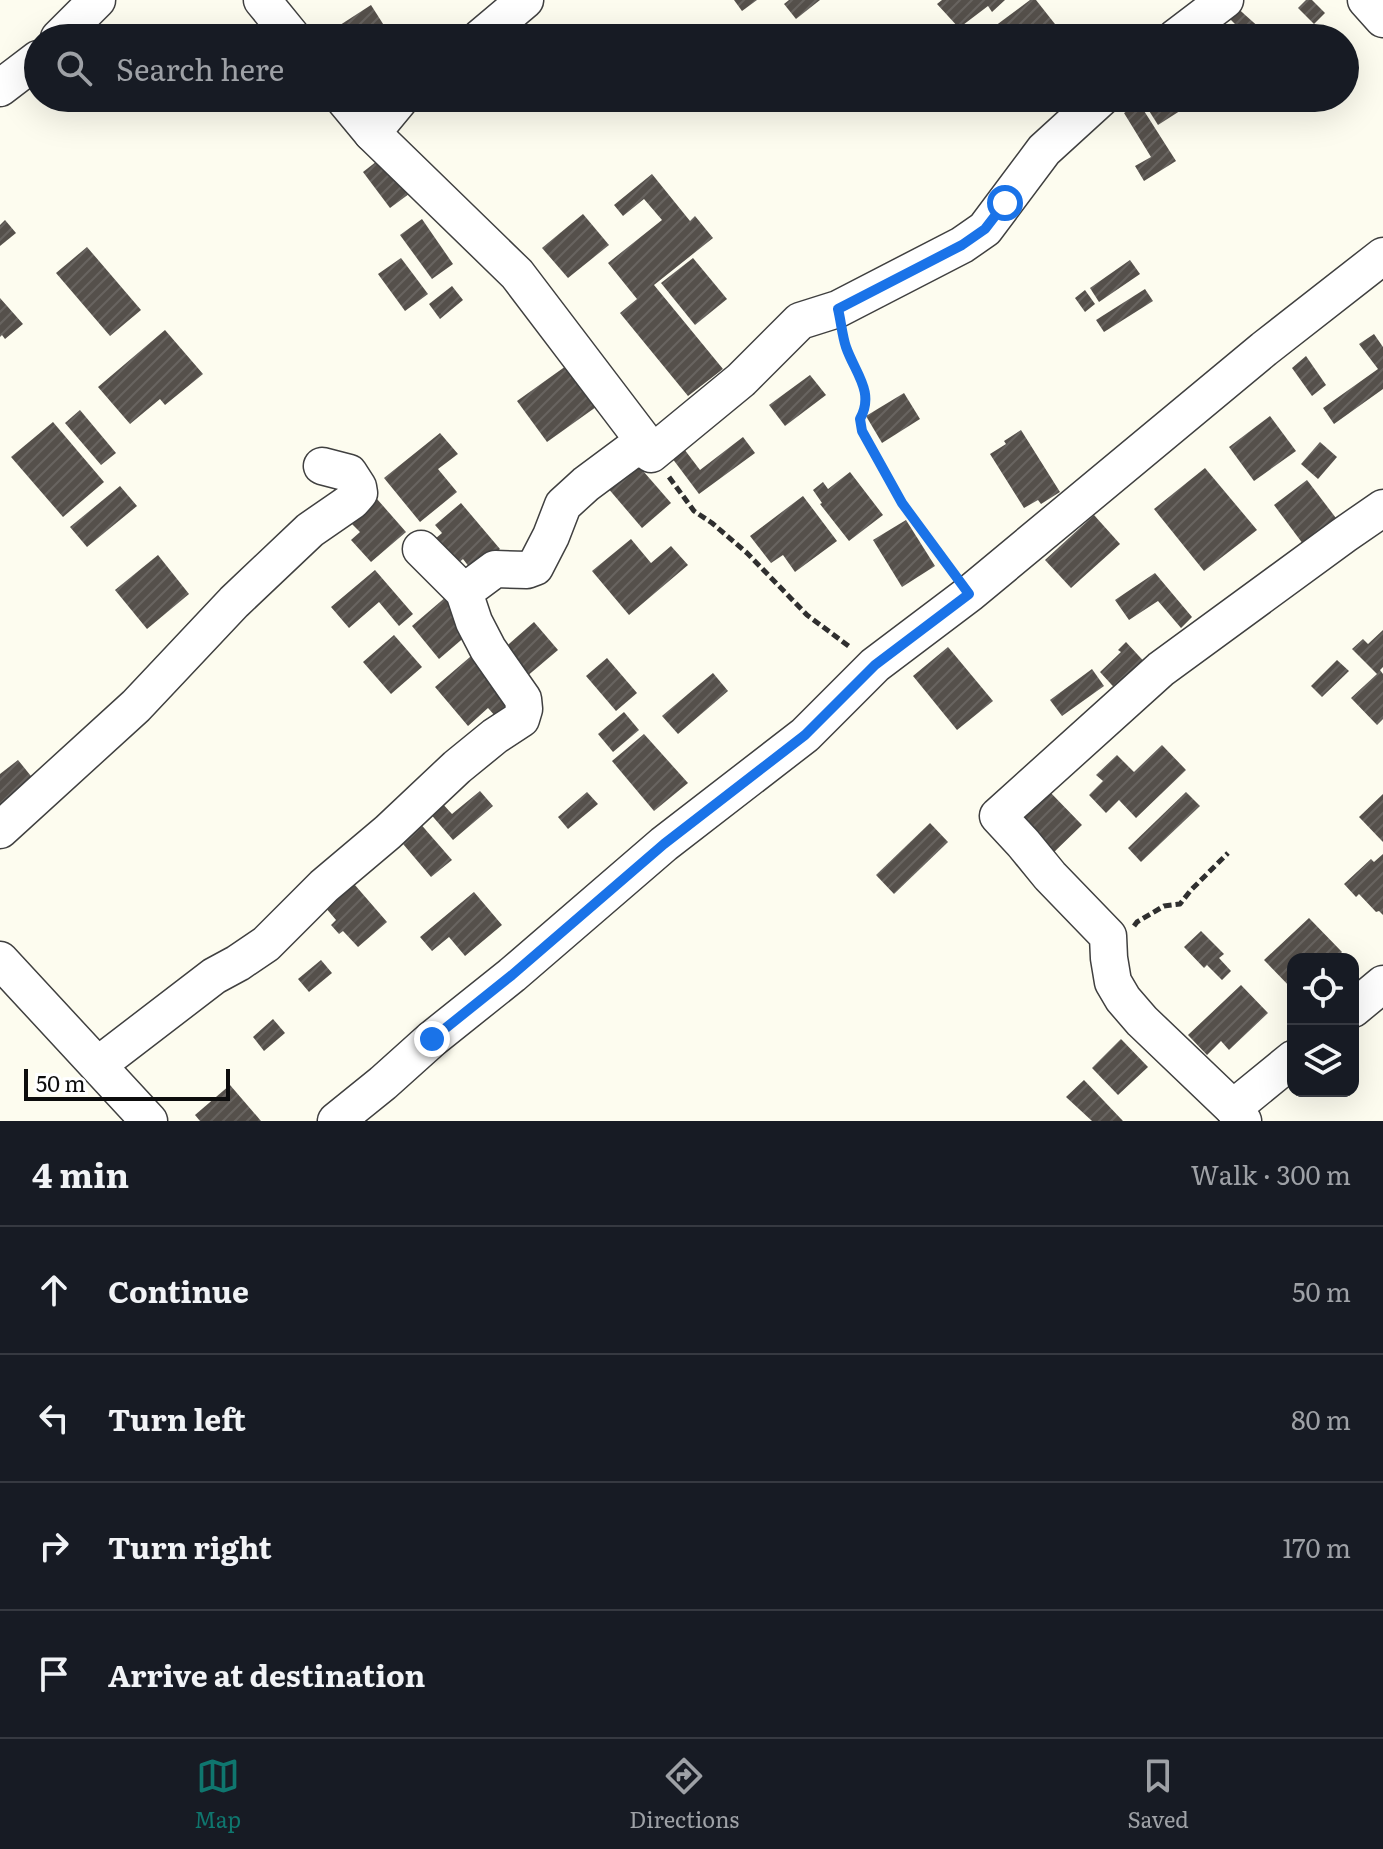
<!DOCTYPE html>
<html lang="en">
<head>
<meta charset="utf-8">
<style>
	:root { --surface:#171b24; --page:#242831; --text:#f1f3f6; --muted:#9ea1a6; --line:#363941; --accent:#0f766e }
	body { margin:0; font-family:Literata,serif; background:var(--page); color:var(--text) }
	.controls { position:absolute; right:24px; bottom:24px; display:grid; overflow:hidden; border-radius:16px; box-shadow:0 8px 32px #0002 }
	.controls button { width:72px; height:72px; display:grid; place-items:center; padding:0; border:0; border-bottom:2px solid var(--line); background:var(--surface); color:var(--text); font:40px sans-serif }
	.scale { position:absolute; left:24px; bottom:20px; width:206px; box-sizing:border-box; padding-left:8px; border:4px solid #0d0d0d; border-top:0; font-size:22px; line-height:28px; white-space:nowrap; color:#0d0d0d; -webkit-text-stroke:6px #fff; paint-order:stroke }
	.stop { position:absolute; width:24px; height:24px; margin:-18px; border:6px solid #1a73e8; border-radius:50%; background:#fff }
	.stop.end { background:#1a73e8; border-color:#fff; box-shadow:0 2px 8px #0008 }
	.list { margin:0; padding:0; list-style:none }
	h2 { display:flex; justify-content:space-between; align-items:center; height:104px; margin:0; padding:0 32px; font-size:34px }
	h2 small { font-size:26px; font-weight:400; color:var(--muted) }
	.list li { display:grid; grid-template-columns:52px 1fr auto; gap:24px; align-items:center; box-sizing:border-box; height:128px; padding:0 32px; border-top:2px solid var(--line) }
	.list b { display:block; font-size:30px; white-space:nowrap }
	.list em { font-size:26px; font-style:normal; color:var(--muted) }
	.icon { flex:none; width:44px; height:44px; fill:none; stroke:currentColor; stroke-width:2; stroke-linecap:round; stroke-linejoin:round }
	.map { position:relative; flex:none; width:1383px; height:1121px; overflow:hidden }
	.search { position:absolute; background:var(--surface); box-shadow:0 8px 32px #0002; left:24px; right:24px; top:24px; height:88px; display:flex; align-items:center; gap:20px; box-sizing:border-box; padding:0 28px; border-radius:44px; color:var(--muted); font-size:30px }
	.sheet { height:616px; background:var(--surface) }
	nav { display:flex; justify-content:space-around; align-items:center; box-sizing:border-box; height:112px; border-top:2px solid var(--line); background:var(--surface); font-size:22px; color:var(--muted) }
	nav a { display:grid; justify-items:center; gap:4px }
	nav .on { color:var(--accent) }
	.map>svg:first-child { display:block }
	.building { fill:url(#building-hatch) }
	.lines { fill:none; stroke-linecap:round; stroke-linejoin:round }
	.minor-casing { stroke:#404040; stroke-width:39 }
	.path { stroke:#2f2f2f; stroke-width:5; stroke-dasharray:8 4; stroke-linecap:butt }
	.minor { stroke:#fff; stroke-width:36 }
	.route { stroke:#1a73e8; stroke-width:10 }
</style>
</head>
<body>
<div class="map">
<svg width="1383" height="1121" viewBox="0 0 1383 1121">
	<defs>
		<pattern id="building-hatch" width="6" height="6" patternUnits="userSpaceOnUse" patternTransform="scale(2)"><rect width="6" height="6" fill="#55504b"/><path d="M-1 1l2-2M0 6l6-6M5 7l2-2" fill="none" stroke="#686460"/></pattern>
	</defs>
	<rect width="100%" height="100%" fill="#fdfcef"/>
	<g class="building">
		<polygon points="734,0 757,0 742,11"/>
		<polygon points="789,0 820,0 796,19 784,4"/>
		<polygon points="942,0 1005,0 992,12 988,6 959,28 937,4"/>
		<polygon points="1030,0 1036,0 1066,38 999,38 991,29"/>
		<polygon points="1306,0 1312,0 1325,13 1314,24 1298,8"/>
		<polygon points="371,5 392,38 344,38 337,27"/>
		<polygon points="1234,5 1271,38 1249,38 1225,14"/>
		<polygon points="1213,17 1234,38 1200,38"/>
		<polygon points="1316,26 1324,38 1298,38"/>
		<polygon points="1141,98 1200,98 1158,125"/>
		<polygon points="1139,103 1176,161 1144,181 1135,166 1151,157 1124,113"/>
		<polygon points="386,154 413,191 390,208 363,172"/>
		<polygon points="652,174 690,221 695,216 713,238 654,285 723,369 688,396 620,313 637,299 608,263 662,220 644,199 623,216 614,205"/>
		<polygon points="583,214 609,245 568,278 542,248"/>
		<polygon points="422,219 453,264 432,279 400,235"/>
		<polygon points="5,220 16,233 0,246 0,225"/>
		<polygon points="87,247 141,310 110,336 56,273"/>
		<polygon points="401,258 428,294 405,311 378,274"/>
		<polygon points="693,258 727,299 695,325 661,283"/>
		<polygon points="1130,260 1140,274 1099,302 1090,288"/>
		<polygon points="452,286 463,300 440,319 429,304"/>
		<polygon points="1145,289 1153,301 1104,332 1096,320"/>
		<polygon points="1085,290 1095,304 1085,312 1075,298"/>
		<polygon points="0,298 23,324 5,339 2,335 0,337"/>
		<polygon points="165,330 203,374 165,405 160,399 130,424 98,387"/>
		<polygon points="1374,334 1383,347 1383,389 1334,424 1323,408 1378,369 1359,344"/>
		<polygon points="1306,356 1326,385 1312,396 1292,368"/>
		<polygon points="566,366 596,407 547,442 517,401"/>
		<polygon points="810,375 826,395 785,426 769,405"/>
		<polygon points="904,393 920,419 882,443 866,416"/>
		<polygon points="80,410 116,453 101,465 65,423"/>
		<polygon points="1270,416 1296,451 1254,481 1229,447"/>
		<polygon points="53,422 104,482 63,517 11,457"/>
		<polygon points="1021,430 1060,492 1041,504 1038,500 1024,508 990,454 1006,444 1004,441"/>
		<polygon points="440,433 458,454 438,469 457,492 420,522 384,478"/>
		<polygon points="743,437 755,453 699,494 666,450 678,441 700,470"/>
		<polygon points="1320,442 1337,457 1318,479 1301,464"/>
		<polygon points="630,456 671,503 642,528 601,480"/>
		<polygon points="1205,468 1257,530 1204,571 1154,509"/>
		<polygon points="850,472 883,515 849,541 820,504 822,503 813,490 823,482 828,489"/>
		<polygon points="1307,480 1339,522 1306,548 1274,505"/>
		<polygon points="120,486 137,506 87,547 70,527"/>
		<polygon points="370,491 406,532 371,562 351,540 360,532 350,522"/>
		<polygon points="803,496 837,541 795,572 783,555 771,563 750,536"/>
		<polygon points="461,503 500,549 473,572 463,559 451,569 429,544 442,533 435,525"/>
		<polygon points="1094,515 1120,544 1071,588 1045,560"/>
		<polygon points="906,520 935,566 902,587 873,540"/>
		<polygon points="631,539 651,563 671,546 688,565 629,615 592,571"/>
		<polygon points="158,555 189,594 147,629 115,590"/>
		<polygon points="375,570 413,614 399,626 379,602 349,628 331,607"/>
		<polygon points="1155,573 1192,617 1181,628 1158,601 1129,620 1115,600"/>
		<polygon points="447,596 474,629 439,659 412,626"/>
		<polygon points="534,622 558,650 526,677 502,650"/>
		<polygon points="1383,630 1383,667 1380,670 1383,674 1383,719 1377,725 1351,698 1377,674 1352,649 1363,639 1368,644"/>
		<polygon points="394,635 422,667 391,694 363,662"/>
		<polygon points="1126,642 1150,668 1121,695 1100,672 1121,652 1118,650"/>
		<polygon points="948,647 993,701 957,730 913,676"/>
		<polygon points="477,651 518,698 496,717 488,708 468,726 435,687"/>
		<polygon points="607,658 637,693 616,711 586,676"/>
		<polygon points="1337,660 1349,671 1322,697 1311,686"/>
		<polygon points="1092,669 1104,686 1062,716 1050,700"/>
		<polygon points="713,673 728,691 678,734 662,716"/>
		<polygon points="624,712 639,730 613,752 598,734"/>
		<polygon points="644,734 688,783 654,811 612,761"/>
		<polygon points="1162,745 1186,770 1136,818 1119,800 1106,813 1089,795 1103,781 1096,775 1117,755 1134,772"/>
		<polygon points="18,760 35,781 0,809 0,774"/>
		<polygon points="480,791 493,806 453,840 428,811 440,801 452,814"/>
		<polygon points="1049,791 1082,825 1052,854 1034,837 1039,833 1023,816"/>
		<polygon points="587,792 598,804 568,829 558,817"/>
		<polygon points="1186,792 1200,806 1141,862 1128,848"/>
		<polygon points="1383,794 1383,842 1359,817"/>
		<polygon points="418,821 452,860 431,877 398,838"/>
		<polygon points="930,823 948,842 894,894 876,875"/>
		<polygon points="1383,854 1383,915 1379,911 1376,912 1359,894 1356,897 1344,884 1371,859 1374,862"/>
		<polygon points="348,877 387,922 358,947 343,931 339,934 331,925 336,920 325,907"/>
		<polygon points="474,892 502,925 465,956 449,937 432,951 420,937"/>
		<polygon points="1309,918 1342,952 1335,959 1293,959 1293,990 1264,960"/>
		<polygon points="1201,931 1224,954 1219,958 1231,971 1222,980 1207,965 1204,968 1184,947"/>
		<polygon points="321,960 332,973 309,992 298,979"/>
		<polygon points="1241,985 1268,1013 1229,1050 1221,1041 1207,1055 1188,1035"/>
		<polygon points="273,1019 285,1033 264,1051 253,1037"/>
		<polygon points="1121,1039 1148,1067 1118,1095 1092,1068"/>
		<polygon points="1084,1080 1123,1121 1092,1121 1066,1097"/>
		<polygon points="230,1085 261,1121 200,1121 195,1115"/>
	</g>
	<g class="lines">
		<g class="minor-casing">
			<g id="minor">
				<polyline points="262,0 293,38"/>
				<polyline points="1366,0 1383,19"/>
				<polyline points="59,38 97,0"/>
				<polyline points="480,38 525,0"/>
				<polyline points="1175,38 1225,0"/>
				<polyline points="0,88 38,59"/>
				<polyline points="343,98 372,133 517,274 647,445 651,454 741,380 800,321 838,309 962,245 985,229 1044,150 1101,98"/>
				<polyline points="372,133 401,98"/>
				<polyline points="464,592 495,569 527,570 535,567 551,536 563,505 586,484 629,452 647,445"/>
				<polyline points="0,830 136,706 234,602 310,530 352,501 359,493 358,487 349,473 322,466"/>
				<polyline points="0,960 149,1121"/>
				<polyline points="1353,1009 1383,984"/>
				<polyline points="98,1065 214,976 238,963 266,944 324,886 388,832 457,767 495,736 521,719 524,709 523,699 488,649 474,622 464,592 421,549"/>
				<polyline points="1233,1108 1293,1059"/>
				<polyline points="336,1121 383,1083 432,1039 512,975 664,844 805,735 875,665 969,594 1264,349 1383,256"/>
				<polyline points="1243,1121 1233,1108 1142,1021 1123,999 1113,982 1109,958 1108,936 1050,876 1023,843 998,816 1161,669 1344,535 1383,508"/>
			</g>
		</g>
		<g class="path">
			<polyline points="844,337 845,346 866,393 866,409 860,419 862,431 902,503 951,571"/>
			<polyline points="669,477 694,511 712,523 747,553 807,615 850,647"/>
			<polyline points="1134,926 1137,922 1164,906 1180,904 1191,890 1228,853"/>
		</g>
		<use href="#minor" class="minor"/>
	</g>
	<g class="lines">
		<path class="route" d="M432,1039L512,975L664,844L805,735L875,665L969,594L902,503L862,431L860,419C875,392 855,373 846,347C842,335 841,321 838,309L962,245L985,229L1005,203"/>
	</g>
</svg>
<div class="controls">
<button><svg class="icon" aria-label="locate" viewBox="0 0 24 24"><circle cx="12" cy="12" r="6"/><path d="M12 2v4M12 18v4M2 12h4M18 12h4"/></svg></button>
<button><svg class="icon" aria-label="layers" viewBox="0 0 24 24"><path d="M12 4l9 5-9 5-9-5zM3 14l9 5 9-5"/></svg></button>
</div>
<div class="scale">50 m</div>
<div class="stop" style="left:1005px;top:203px"></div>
<div class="stop end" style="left:432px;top:1039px"></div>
<div class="search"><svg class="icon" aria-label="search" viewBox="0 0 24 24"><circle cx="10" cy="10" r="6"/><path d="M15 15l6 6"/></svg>Search here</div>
</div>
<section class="sheet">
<h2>4 min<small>Walk · 300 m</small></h2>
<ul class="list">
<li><svg class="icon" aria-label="ahead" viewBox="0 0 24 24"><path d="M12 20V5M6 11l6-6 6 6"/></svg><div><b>Continue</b></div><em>50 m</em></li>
<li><svg class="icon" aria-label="left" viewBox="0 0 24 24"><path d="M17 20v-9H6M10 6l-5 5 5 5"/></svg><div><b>Turn left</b></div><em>80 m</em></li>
<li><svg class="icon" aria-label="right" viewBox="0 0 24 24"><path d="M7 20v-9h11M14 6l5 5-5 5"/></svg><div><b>Turn right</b></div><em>170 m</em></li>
<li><svg class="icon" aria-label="arrive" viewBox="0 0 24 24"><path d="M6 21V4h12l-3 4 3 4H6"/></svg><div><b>Arrive at destination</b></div></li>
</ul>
</section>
<nav>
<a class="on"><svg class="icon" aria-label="map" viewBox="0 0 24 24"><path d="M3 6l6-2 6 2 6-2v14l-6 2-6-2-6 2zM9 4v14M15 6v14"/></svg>Map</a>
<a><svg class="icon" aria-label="directions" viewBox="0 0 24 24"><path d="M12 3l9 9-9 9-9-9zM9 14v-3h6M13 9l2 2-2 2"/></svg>Directions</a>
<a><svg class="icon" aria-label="saved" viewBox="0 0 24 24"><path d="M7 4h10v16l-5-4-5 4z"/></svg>Saved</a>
</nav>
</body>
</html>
